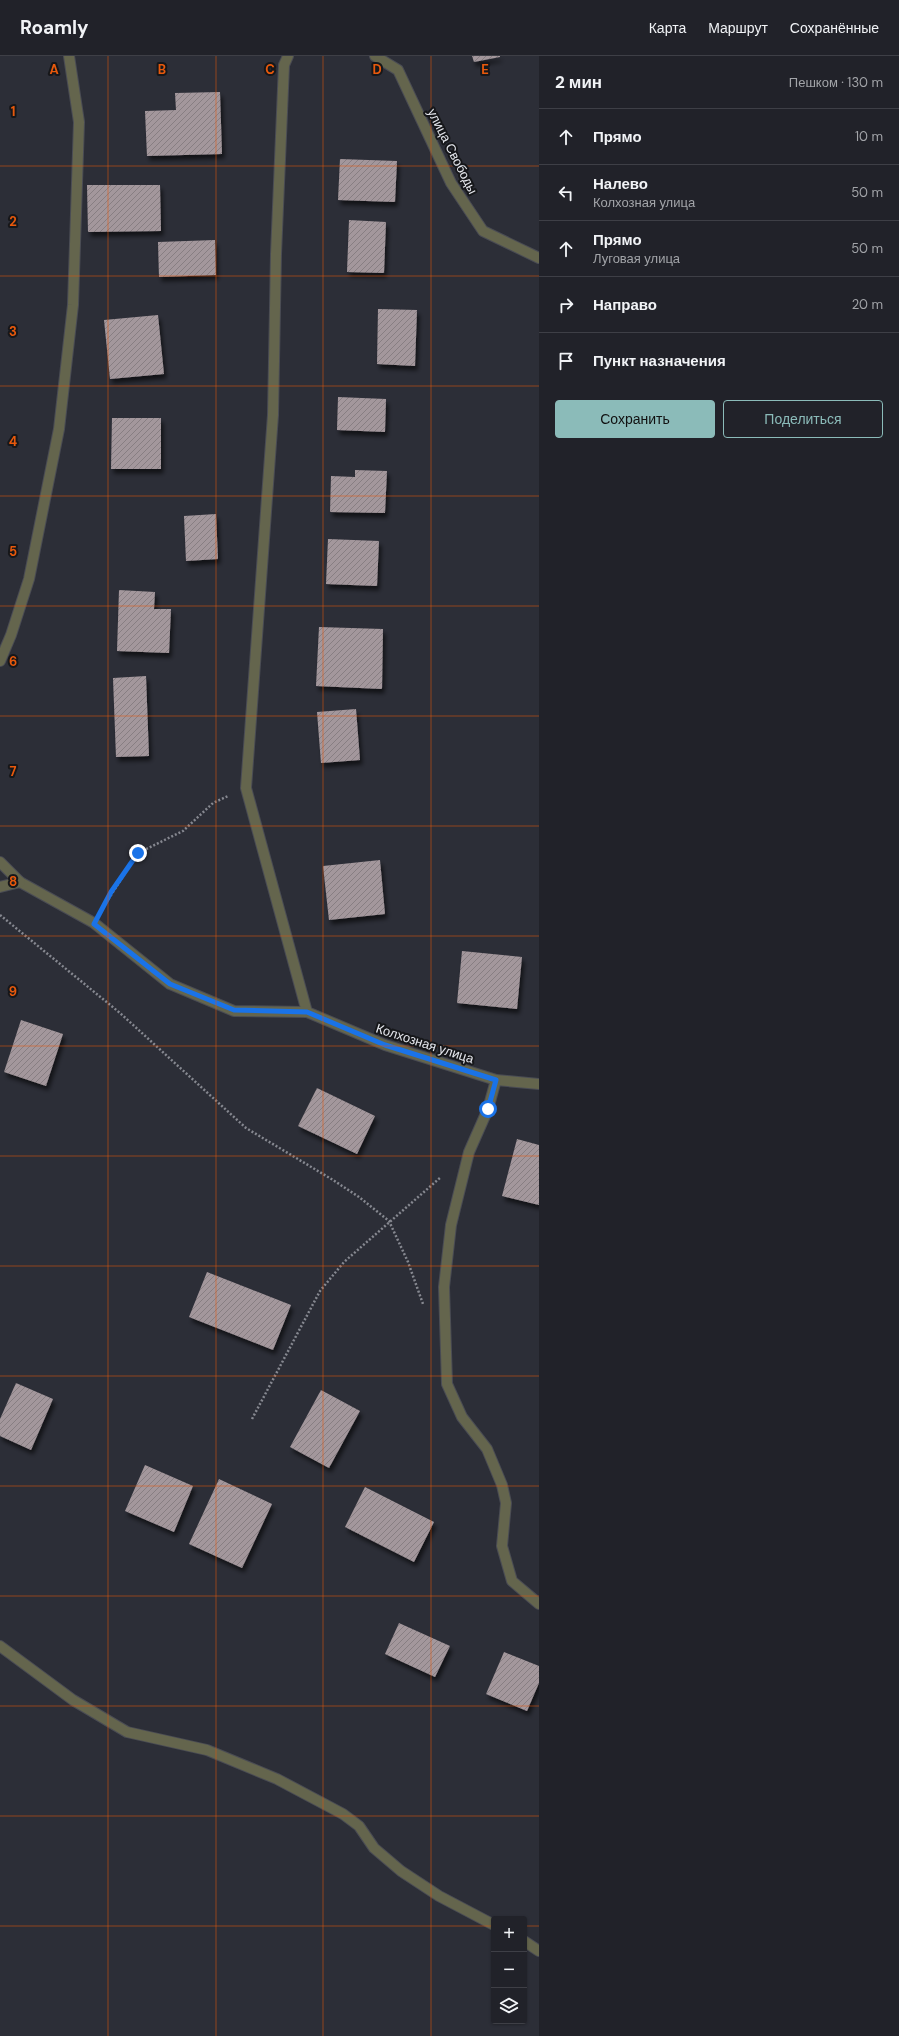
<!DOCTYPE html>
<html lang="ru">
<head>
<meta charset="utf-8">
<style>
	:root { --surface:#212229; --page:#2d2f35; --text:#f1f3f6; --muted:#a2a4a8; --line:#3e3f46; --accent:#8bbbb9 }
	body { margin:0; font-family:"DM Sans",sans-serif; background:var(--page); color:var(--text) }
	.controls { position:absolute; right:12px; bottom:12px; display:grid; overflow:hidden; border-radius:4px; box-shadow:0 1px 3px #0004 }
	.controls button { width:36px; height:36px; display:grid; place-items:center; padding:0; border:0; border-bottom:1px solid var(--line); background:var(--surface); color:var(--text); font:20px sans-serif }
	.stop { position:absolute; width:12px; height:12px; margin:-9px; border:3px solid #1a73e8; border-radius:50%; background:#fff }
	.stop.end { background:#1a73e8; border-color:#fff; box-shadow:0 1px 4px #0008 }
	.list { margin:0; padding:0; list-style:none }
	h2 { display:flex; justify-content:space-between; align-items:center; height:52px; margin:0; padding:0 16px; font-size:17px }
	h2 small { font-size:13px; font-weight:400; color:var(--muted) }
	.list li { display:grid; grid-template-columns:26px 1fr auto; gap:12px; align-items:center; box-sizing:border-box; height:56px; padding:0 16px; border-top:1px solid var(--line) }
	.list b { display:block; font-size:15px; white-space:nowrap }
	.list p { margin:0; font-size:13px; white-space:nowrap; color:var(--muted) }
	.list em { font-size:13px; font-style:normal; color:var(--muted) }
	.actions { display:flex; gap:8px; padding:12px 16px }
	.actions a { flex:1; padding:9px 0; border:1px solid var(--accent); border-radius:4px; text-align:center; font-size:14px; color:var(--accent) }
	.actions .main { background:var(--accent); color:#111 }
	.icon { flex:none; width:22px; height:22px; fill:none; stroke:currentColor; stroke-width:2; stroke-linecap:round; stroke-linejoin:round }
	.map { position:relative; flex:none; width:539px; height:1980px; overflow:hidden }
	header { display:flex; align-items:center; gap:24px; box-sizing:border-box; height:56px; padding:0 20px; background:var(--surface); border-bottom:1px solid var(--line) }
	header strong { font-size:19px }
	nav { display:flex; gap:22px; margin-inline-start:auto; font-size:14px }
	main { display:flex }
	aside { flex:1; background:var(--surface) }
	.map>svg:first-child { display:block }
	.building { fill:url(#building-hatch); filter:url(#shadow) }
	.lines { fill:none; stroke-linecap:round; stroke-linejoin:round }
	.minor-casing { stroke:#4a4c54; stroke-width:12 }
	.path { stroke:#868890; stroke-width:2.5; stroke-dasharray:2 2; stroke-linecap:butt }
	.minor { stroke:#64654d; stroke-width:10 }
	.route { stroke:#1a73e8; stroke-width:5 }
	.grid { fill:none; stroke:#e8590c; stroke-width:1; stroke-opacity:0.55 }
	.labels { text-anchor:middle; stroke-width:4; stroke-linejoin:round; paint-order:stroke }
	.street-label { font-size:13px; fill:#e5e7ed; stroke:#16171a }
	.grid-label { font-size:13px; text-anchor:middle; font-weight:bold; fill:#e8590c; stroke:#16171a; stroke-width:4; stroke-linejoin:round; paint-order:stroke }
</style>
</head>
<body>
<header>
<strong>Roamly</strong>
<nav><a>Карта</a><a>Маршрут</a><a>Сохранённые</a></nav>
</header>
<main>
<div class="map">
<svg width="539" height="1980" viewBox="0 0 539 1980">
	<defs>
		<pattern id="building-hatch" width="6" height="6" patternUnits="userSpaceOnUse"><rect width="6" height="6" fill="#a3979c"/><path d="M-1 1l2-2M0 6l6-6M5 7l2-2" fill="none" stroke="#877e82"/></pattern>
		<filter id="shadow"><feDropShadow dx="2.5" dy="4.5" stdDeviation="2" flood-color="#0009"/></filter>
	</defs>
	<rect width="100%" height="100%" fill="#2c2e37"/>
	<g class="building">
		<polygon points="472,0 500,0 500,1 474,6"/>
		<polygon points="220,36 222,98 147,100 145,55 176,54 175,37"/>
		<polygon points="340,103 397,105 395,146 338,144"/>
		<polygon points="87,129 160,129 161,175 88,176"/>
		<polygon points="349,164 386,166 384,217 347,216"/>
		<polygon points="215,184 216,219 159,221 158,186"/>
		<polygon points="378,253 417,254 415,310 377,308"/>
		<polygon points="158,259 164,318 110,323 104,264"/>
		<polygon points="338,341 386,343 385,376 337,374"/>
		<polygon points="112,362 161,362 161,413 111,413"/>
		<polygon points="355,414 387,415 385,457 330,456 331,420 355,421"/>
		<polygon points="216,458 218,503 186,505 184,460"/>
		<polygon points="328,483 379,485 377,530 326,528"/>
		<polygon points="119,534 155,536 154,553 171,553 169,597 117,595"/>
		<polygon points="319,571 383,573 382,633 316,630"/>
		<polygon points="146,620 149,700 116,701 113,622"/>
		<polygon points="356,653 360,704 321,707 317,656"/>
		<polygon points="380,804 385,858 329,864 323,810"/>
		<polygon points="462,895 522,901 517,953 457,947"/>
		<polygon points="21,964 63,978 46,1030 4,1016"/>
		<polygon points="317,1032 375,1060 357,1098 298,1070"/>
		<polygon points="517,1083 539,1089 539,1149 502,1140"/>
		<polygon points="207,1216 291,1249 273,1294 189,1261"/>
		<polygon points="16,1327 53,1343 31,1394 0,1380 0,1363"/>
		<polygon points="321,1334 360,1355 329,1412 290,1391"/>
		<polygon points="145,1409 193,1430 174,1476 125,1455"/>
		<polygon points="219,1423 272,1448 242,1512 189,1488"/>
		<polygon points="365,1431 434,1466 414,1506 345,1471"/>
		<polygon points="399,1567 450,1590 435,1621 385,1598"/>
		<polygon points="504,1596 539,1610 539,1627 527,1655 486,1638"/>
	</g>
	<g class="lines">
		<g class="minor-casing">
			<g id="minor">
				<polyline points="288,0 284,9 276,198 273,359 246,732 307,956"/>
				<polyline points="375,0 398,14 451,127 483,175 539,202"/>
				<polyline points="0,605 11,579 29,523 59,373 73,249 79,66 69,0"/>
				<polyline points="0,806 20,826 94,867 170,928 234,955 307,956 385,989 496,1024 539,1028"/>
				<polyline points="0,831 20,826"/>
				<polyline points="496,1024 488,1053 469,1096 451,1169 444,1231 447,1328 462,1361 487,1393 502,1429 506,1447 502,1490 512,1525 539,1548"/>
				<polyline points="0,1590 73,1644 127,1676 207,1694 277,1723 343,1758 359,1770 374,1792 401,1815 439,1840 494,1869"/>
				<polyline points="524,1885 539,1895"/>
			</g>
		</g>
		<g class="path">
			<polyline points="104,850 138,797 183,775 213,747 228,740"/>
			<polyline points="0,859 120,957 246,1072 333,1124 359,1141 389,1165 408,1206 423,1248"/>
			<polyline points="252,1363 320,1235 344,1206 441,1121"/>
		</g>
		<use href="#minor" class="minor"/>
	</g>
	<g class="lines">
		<polyline class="route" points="138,797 111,836 94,868 170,928 234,954 307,956 385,989 496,1024 488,1053"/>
	</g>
	<path class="grid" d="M108,0V1980M216,0V1980M323,0V1980M431,0V1980M0,110H539M0,220H539M0,330H539M0,440H539M0,550H539M0,660H539M0,770H539M0,880H539M0,990H539M0,1100H539M0,1210H539M0,1320H539M0,1430H539M0,1540H539M0,1650H539M0,1760H539M0,1870H494M524,1870H539"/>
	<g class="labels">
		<g class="street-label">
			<text transform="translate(453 95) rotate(63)" y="5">улица Свободы</text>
			<text transform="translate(425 987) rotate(18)" y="5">Колхозная улица</text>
		</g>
	</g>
	<g class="grid-label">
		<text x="54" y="18">A</text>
		<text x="162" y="18">B</text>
		<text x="270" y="18">C</text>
		<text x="377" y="18">D</text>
		<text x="485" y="18">E</text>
		<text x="13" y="60">1</text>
		<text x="13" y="170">2</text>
		<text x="13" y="280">3</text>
		<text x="13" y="390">4</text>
		<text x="13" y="500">5</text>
		<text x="13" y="610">6</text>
		<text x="13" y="720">7</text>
		<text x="13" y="830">8</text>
		<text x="13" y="940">9</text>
	</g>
</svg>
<div class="controls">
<button>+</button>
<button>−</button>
<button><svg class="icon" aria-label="layers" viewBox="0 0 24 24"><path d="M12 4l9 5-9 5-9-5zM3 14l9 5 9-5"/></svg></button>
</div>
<div class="stop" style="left:488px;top:1053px"></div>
<div class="stop end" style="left:138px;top:797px"></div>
</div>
<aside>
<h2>2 мин<small>Пешком · 130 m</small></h2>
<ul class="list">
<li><svg class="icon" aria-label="ahead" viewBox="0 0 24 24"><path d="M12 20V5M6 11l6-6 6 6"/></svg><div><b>Прямо</b></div><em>10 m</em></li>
<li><svg class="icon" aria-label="left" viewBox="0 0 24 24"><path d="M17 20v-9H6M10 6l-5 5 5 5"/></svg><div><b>Налево</b><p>Колхозная улица</p></div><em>50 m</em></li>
<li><svg class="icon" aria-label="ahead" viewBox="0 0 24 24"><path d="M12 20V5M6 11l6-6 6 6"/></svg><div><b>Прямо</b><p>Луговая улица</p></div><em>50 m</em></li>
<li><svg class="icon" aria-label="right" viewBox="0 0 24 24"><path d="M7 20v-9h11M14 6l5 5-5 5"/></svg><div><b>Направо</b></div><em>20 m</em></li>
<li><svg class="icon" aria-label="arrive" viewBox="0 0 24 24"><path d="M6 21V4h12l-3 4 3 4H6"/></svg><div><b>Пункт назначения</b></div></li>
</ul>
<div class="actions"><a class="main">Сохранить</a><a>Поделиться</a></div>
</aside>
</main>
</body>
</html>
